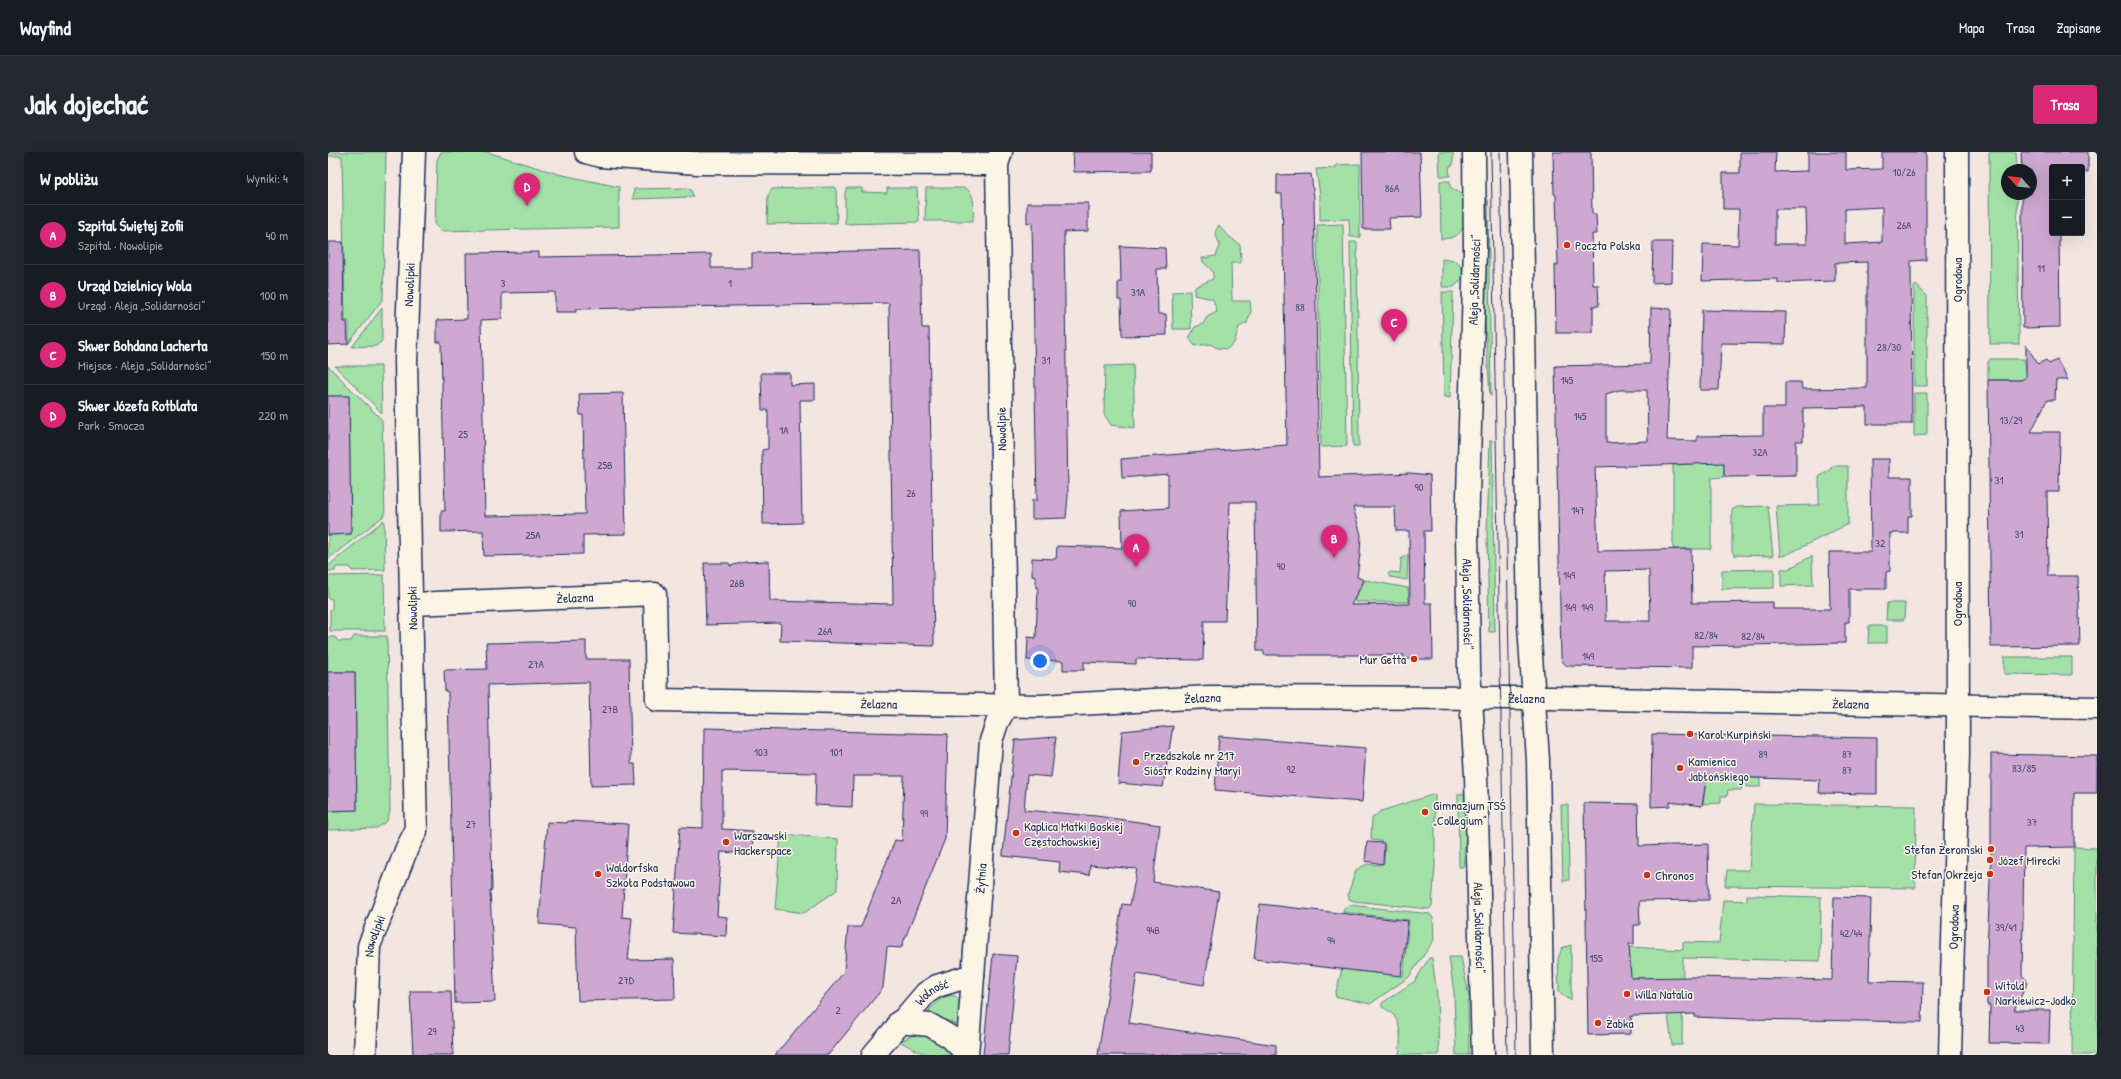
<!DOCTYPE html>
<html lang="pl">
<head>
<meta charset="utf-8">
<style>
	:root { --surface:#171b24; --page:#242831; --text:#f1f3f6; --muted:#9ea1a6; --line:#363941; --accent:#db2777 }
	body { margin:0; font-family:"Patrick Hand",sans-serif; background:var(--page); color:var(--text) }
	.controls { position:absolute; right:12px; top:12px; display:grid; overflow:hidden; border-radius:4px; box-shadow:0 4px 16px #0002 }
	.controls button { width:36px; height:36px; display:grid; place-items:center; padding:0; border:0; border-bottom:1px solid var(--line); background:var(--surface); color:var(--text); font:20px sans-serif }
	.compass { position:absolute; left:1673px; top:12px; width:36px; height:36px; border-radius:50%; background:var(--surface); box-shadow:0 4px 16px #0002; rotate:297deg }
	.you { position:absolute; left:712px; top:509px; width:14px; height:14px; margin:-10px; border:3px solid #fff; border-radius:50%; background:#1a73e8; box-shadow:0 0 0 6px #1a73e833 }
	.badge { display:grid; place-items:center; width:26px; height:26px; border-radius:50%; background:var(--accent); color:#fff; font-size:13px; font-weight:700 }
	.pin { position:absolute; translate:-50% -33px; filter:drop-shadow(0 1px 2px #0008) }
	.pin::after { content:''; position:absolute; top:21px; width:14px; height:12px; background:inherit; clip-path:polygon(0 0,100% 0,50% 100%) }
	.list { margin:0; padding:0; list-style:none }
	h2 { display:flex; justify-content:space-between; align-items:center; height:52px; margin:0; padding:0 16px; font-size:17px }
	h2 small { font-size:13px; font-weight:400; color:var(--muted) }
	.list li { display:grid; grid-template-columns:26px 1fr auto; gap:12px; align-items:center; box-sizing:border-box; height:60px; padding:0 16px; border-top:1px solid var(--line) }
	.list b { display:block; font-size:15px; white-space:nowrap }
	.list p { margin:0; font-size:13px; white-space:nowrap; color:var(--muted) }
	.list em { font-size:13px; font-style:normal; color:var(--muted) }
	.map { position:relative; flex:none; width:1769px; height:903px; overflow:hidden; border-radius:4px }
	header { display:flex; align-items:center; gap:24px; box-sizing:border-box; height:56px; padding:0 20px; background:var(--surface); border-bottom:1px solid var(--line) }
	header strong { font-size:19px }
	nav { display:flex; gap:22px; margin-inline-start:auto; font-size:14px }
	.intro { display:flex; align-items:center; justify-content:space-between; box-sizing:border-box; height:96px; padding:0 24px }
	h1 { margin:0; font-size:28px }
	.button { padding:10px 18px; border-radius:4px; background:var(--accent); color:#fff; font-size:14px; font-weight:700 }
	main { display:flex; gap:24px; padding:0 24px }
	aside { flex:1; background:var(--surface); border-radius:4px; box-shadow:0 4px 16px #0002 }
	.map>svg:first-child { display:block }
	.green { fill:#a4e1a7; stroke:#608882 }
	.building { fill:#cfa8d1; stroke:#1b2f5e; fill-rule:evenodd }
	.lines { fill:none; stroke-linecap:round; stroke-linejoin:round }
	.minor-casing { stroke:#1b2f5e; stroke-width:25 }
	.major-casing { stroke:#1b2f5e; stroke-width:25 }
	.minor { stroke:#fcf5e5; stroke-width:22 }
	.major { stroke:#fcf5e5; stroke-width:22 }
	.tram { stroke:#1b2f5e; stroke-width:1 }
	.poi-dot { fill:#c8321e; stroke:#fcf5e5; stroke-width:1.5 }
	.labels { text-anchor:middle; stroke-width:3; stroke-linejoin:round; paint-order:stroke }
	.number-label { font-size:11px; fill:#484d7b }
	.poi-label { font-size:13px; fill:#1b2f5e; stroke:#fcf5e5; text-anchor:start }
	.street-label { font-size:13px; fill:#1b2f5e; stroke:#fcf5e5 }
</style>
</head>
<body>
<header>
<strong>Wayfind</strong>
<nav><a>Mapa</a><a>Trasa</a><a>Zapisane</a></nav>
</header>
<div class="intro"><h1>Jak dojechać</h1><a class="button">Trasa</a></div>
<main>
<aside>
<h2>W pobliżu<small>Wyniki: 4</small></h2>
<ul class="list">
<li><span class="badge">A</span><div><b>Szpital Świętej Zofii</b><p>Szpital · Nowolipie</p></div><em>40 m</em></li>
<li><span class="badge">B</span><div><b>Urząd Dzielnicy Wola</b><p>Urząd · Aleja „Solidarności”</p></div><em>100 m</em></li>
<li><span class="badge">C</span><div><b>Skwer Bohdana Lacherta</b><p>Miejsce · Aleja „Solidarności”</p></div><em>150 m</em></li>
<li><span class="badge">D</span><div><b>Skwer Józefa Rotblata</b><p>Park · Smocza</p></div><em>220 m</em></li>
</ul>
</aside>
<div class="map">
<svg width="1769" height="903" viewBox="0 0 1769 903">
	<rect width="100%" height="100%" fill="#f3e6e1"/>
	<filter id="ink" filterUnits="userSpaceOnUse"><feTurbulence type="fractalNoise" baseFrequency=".025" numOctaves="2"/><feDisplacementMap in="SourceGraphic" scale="8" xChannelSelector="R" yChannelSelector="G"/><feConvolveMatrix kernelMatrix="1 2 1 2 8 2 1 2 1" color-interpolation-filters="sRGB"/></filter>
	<g filter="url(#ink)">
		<g class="green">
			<polygon points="0,0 58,0 55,147 21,191 21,169 17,169 14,4 0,4"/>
			<polygon points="113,0 159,0 230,22 291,35 291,75 113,79 107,73 109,8"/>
			<polygon points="1111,0 1125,0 1125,13 1121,15 1122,24 1112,24"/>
			<polygon points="1661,0 1688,0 1689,18 1679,18 1679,42 1689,42 1691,192 1662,192"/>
			<polygon points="1032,12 1032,85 1022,85 1021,67 992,68 992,43 988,17 1007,16 1008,13"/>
			<path d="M1112,29H1122V35L1132,41L1135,46C1135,68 1142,86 1113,87Z"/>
			<polygon points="506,35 508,36 509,71 439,72 440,43 444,37"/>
			<polygon points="360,36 363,38 365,45 305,47 306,37"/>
			<polygon points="519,36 534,36 534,40 559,41 559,36 589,36 591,70 517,72 517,40"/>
			<path d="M598,36H636C649,40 645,58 645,69H597Z"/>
			<polygon points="1160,47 1163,244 1162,244 1157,168"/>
			<polygon points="1015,72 1019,294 993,295 989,73"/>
			<path d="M891,73L897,81L912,93L913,111H903L904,149H922L923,159L919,171L911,175L906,191L899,197L889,196L882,192L867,194L861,186L867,175L875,172L879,165L889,160L885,147L866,143L867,135L885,127C886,117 881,116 875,110L874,106L888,104L892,94L887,80Z"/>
			<polygon points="1022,90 1029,90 1031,294 1025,294"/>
			<polygon points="1114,107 1128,109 1134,116 1135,126 1126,135 1114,135"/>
			<polygon points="1588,133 1599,144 1599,234 1586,234 1586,135"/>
			<polygon points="862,139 863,177 845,177 844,140"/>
			<polygon points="1114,140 1125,140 1122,246 1116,245"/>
			<polygon points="54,156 54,189 48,194 24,195"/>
			<polygon points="1662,207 1696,207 1700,228 1660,228 1660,210"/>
			<polygon points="805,213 807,276 783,273 776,262 777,214"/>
			<polygon points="0,214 54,268 57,363 0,407 0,383 23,382 21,244 0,244"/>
			<polygon points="7,214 53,214 54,261"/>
			<polygon points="1586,241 1599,241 1599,283 1586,284"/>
			<polygon points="1162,288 1164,288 1167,480 1161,480 1159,382"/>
			<polygon points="1396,310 1396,325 1383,326 1383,397 1345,397 1345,313"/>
			<polygon points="1504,314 1520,314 1520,372 1458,403 1452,404 1448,354 1491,353 1491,325 1502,318"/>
			<polygon points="1440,354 1445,404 1406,403 1404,399 1404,358 1409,355"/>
			<polygon points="56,368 57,418 24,419 22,415 8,415 7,419 0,419 0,414"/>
			<polygon points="1080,402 1079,428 1062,425 1060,422 1062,420 1072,421 1073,407"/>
			<polygon points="1484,404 1485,433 1453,434 1453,417 1460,417"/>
			<polygon points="1446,417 1446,436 1394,437 1394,418"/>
			<polygon points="56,423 57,479 2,479 2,458 4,457 4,447 0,446 0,424"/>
			<polygon points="1037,428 1080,436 1081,450 1027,450 1027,446"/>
			<polygon points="1559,451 1577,451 1576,468 1558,468"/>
			<polygon points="1541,474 1559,474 1559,491 1540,491"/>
			<polygon points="26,484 59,484 62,659 59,669 49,676 0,678 0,659 29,658 27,520 0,520 0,485 7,485 10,489 23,489"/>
			<polygon points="1744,505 1744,523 1676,522 1676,505"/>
			<polygon points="1393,620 1409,624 1410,626 1432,626 1432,635 1419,635 1419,630 1415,630 1413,638 1400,638 1399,644 1393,644 1393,651 1375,652 1379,623 1391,624"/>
			<polygon points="1107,642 1107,713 1104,754 1101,757 1026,749 1021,747 1020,742 1028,718 1039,712 1051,713 1056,710 1057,694 1053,689 1043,688 1044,666 1053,659"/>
			<polygon points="1130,642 1137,642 1138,683 1135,715 1131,715"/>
			<polygon points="1426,652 1588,654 1587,736 1397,734 1399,718 1421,718"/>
			<polygon points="1233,653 1240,653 1241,728 1235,729"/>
			<polygon points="453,682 510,687 509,738 476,761 447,757"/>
			<polygon points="1746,695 1769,696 1769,903 1744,903"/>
			<polygon points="1419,743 1493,745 1492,809 1355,806 1354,893 1344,893 1340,863 1339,826 1302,826 1301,795 1355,798 1355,790 1391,791 1395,748 1419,749"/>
			<polygon points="1022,753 1102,762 1105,766 1106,788 1081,825 1042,852 1007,844 1014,817 1075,824 1081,768 1015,760 1017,755"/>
			<polygon points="1243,793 1243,848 1238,846 1231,839 1230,807 1234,796"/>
			<polygon points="1121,805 1133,805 1142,849 1140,850 1141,903 1128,903 1126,841"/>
			<path d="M1101,806H1104L1109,843L1111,903H1071C1073,884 1075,864 1054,855V851L1087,829Z"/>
			<path d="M624,843C637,846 635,865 629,873L601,861V858L614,846Z"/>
			<path d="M590,881L607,884L625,903C600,903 593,903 572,889Z"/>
		</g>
		<g class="building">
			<polygon points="745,0 823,0 823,19 746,20"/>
			<polygon points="1034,0 1092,0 1094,65 1061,66 1062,77 1035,77"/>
			<polygon points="1225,0 1263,0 1264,62 1268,62 1269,82 1264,82 1265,133 1270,133 1271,154 1265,154 1265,181 1228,181 1227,113 1230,113 1228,43 1226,42"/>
			<path d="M1412,0H1448L1447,20L1480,19V0H1518V18L1554,17V0H1598V108L1583,109L1584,272H1539V255L1475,256V289H1468V324L1399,325L1396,323V311L1267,315L1270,399L1363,397L1364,451L1445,450V457H1502L1501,400H1543L1542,307H1561V325H1584V364H1580V381H1562V419L1558,420V437H1521V470H1517V491L1364,494V516L1239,514L1234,509L1233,505L1227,214L1322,212L1323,156L1343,157L1339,288L1369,289V284L1435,283V256H1457V230H1473L1474,237L1539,236V110L1507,111V129L1450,131V127L1374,129L1375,92L1410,93L1411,57H1395V21H1412ZM1554,55V90L1517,92V57ZM1447,57H1478L1479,92H1447ZM1291,238H1319L1320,289L1278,291V242ZM1321,418L1322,469H1278L1277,419Z"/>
			<polygon points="1693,0 1760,0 1760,20 1754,20 1754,15 1724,15 1724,81 1731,81 1732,175 1695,176 1694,42 1703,42 1703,18 1694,18"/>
			<path d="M983,22L986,46L991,325L1082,321L1102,323L1103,379H1096L1097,451H1104L1105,507H1076V503H936V499H929L927,350H902L897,469H876L875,508L808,507V512L756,510V518H735V509L699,508L700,485L708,486L710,436H708V425L704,424V406L728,407L729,394L794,396L793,359L840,356V322L794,326L793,307L959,293L954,42H949V23ZM1025,355H1067L1068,379H1081L1082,452L1023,453L1036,428L1029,425L1032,402L1033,383Z"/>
			<polygon points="699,51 760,51 760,79 736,80 740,343 738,366 704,367 704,348 709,348 704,70 699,71"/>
			<polygon points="0,90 15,90 16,170 19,170 20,192 0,193"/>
			<polygon points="1325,90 1344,90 1343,130 1324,131"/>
			<polygon points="792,94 837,96 838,117 829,117 830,162 838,162 839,183 794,184 793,148 790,148 790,130 793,130"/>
			<polygon points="592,98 594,176 601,176 606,494 452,489 453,471 378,473 376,411 401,411 402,414 417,410 441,409 442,449 565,452 561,151 248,157 248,160 227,160 227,140 174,141 174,167 153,168 157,364 257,362 255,263 252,263 251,242 295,241 298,382 255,383 255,402 156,404 155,379 113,380 113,359 117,359 113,190 109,190 109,168 139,167 138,101 211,100 211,105 383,102 383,116 424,116 424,101"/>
			<polygon points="1374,158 1458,160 1457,192 1393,191 1391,238 1372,238"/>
			<polygon points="1698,193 1710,212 1718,208 1721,212 1729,208 1740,228 1728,228 1727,248 1719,248 1703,280 1732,280 1731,340 1719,340 1720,424 1750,424 1752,494 1663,495 1660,228 1693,228 1698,225"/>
			<polygon points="433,221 462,221 462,233 487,232 487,248 472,248 474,371 435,372 434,298 440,297 440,258 434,258"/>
			<polygon points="0,244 21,244 23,382 0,383"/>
			<polygon points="258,489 258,507 301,507 303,612 307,612 308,633 263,634 261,530 160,533 164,738 162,738 167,850 127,851 120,540 117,539 116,518 159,517 158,491"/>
			<polygon points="0,520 27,520 29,658 0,659"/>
			<polygon points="845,574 835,635 790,631 794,579"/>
			<polygon points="376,576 620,582 617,687 573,796 559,795 555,836 500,903 447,903 516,820 520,775 533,775 567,688 574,689 576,624 525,624 524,655 487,653 488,621 394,619 394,677 425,679 424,702 393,700 389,764 399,765 398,784 345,781 352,675 375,676"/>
			<polygon points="1324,582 1549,586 1549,642 1491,641 1492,628 1397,625 1379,623 1374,654 1342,650 1342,654 1323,655"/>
			<polygon points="891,584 1038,596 1034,650 887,638"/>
			<polygon points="728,585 723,625 699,623 696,658 768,664 832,673 825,730 891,740 876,833 809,822 801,871 948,893 948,903 770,903 794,752 802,753 809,717 762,713 761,723 731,720 732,710 675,704 675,701 687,588"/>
			<polygon points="1663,602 1769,604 1769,641 1746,641 1746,695 1696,696 1694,823 1700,830 1686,858 1722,858 1721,892 1661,891 1662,853 1659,853 1659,800 1663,705"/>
			<polygon points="1256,651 1310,652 1311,694 1380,692 1381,748 1311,749 1312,773 1306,773 1306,792 1301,792 1303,826 1364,825 1504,828 1506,745 1543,746 1541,829 1595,830 1594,870 1416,867 1367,865 1367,862 1303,864 1303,882 1260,883"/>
			<polygon points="239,669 300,672 294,765 304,766 300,808 346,807 347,847 250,849 248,775 211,772 219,670 239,671"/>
			<polygon points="1039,690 1056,691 1055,712 1037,709"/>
			<polygon points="932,752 1080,769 1073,824 926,807"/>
			<polygon points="665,802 689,804 680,903 655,903"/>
			<polygon points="82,839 123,839 125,903 85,903"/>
		</g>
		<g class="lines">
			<g class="minor-casing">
				<g id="minor">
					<polyline points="258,0 273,4 370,11 669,12"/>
					<path id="s1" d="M84,452L327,442L329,548L712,554L882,545L1221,546L1769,556"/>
					<polyline points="571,870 602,873 622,885 639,902"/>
					<path id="s2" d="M37,903L41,794L79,696L88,679L78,210L86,0"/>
					<path id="s3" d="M545,903L598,841L609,834L645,823"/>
					<path id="s4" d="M639,903L663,589L669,571L678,554L669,12L673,0"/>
					<path id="s5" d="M1622,903L1630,601L1629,0"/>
				</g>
			</g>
			<g class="major-casing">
				<g id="major">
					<path id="s6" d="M1146,0L1147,97L1139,379L1141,518L1148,623L1155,903"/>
					<polyline points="1193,0 1201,473 1210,608 1215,903"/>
				</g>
			</g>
			<use href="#minor" class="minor"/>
			<use href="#major" class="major"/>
			<g class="tram">
				<polyline points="1163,0 1179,903"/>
				<polyline points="1172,0 1188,903"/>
			</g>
		</g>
	</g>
	<g class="poi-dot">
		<circle cx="1239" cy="93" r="4"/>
		<circle cx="1086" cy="507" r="4"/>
		<circle cx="1362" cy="582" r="4"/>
		<circle cx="808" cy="610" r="4"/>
		<circle cx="1352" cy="616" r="4"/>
		<circle cx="1097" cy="660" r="4"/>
		<circle cx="688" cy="681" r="4"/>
		<circle cx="398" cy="690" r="4"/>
		<circle cx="1663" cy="697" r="4"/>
		<circle cx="1662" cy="708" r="4"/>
		<circle cx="270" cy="722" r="4"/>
		<circle cx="1662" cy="722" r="4"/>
		<circle cx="1319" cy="723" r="4"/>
		<circle cx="1659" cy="840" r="4"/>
		<circle cx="1299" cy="842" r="4"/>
		<circle cx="1270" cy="871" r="4"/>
	</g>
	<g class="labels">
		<g class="number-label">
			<text x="1576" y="24">10/26</text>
			<text x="1064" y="40">86A</text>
			<text x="1576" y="77">26A</text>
			<text x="1713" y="120">11</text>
			<text x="175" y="135">3</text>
			<text x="402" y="135">1</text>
			<text x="810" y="144">31A</text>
			<text x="972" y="159">88</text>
			<text x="1561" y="199">28/30</text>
			<text x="718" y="212">31</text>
			<text x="1239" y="232">145</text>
			<text x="1252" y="268">145</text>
			<text x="1683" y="272">13/29</text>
			<text x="456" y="282">1A</text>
			<text x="135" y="286">25</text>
			<text x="1432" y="304">32A</text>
			<text x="277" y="317">25B</text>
			<text x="1671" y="332">31</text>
			<text x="1091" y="339">90</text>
			<text x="583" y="345">26</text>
			<text x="1250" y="362">147</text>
			<text x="1691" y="386">31</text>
			<text x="205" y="387">25A</text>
			<text x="1552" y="395">32</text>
			<text x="953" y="418">90</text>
			<text x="1241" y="427">149</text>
			<text x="409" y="435">26B</text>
			<text x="804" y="455">90</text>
			<text x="1242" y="459">149</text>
			<text x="1259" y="459">149</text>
			<text x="497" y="483">26A</text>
			<text x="1378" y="487">82/84</text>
			<text x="1425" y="488">82/84</text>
			<text x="1260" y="508">149</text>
			<text x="208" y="516">27A</text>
			<text x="282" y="561">27B</text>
			<text x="433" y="604">103</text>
			<text x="508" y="604">101</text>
			<text x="1435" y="606">89</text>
			<text x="1519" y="606">87</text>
			<text x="1696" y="620">83/85</text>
			<text x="963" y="621">92</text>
			<text x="1519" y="622">87</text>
			<text x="596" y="665">99</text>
			<text x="1704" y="674">37</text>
			<text x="143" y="676">27</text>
			<text x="568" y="752">2A</text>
			<text x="1678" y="779">39/41</text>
			<text x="825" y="782">94B</text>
			<text x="1523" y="785">42/44</text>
			<text x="1003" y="792">94</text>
			<text x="1268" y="810">155</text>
			<text x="298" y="832">27D</text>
			<text x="510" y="862">2</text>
			<text x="1692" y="880">43</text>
			<text x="104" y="883">29</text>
		</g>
		<g class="poi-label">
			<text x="1247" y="98">Poczta Polska</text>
			<text x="1078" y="512" text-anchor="end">Mur Getta</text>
			<text x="1370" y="587">Karol Kurpiński</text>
			<text x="816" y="608">Przedszkole nr 217<tspan x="816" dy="15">Sióstr Rodziny Maryi</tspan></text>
			<text x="1360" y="614">Kamienica<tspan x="1360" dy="15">Jabłońskiego</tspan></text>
			<text x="1105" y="658">Gimnazjum TSŚ<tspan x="1105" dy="15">„Collegium”</tspan></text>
			<text x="696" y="679">Kaplica Matki Boskiej<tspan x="696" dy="15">Częstochowskiej</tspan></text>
			<text x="406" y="688">Warszawski<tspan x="406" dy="15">Hackerspace</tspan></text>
			<text x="1655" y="702" text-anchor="end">Stefan Żeromski</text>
			<text x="1670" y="713">Józef Mirecki</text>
			<text x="278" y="720">Waldorfska<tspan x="278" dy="15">Szkoła Podstawowa</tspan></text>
			<text x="1654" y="727" text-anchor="end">Stefan Okrzeja</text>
			<text x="1327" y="728">Chronos</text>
			<text x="1667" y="838">Witold<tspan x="1667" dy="15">Narkiewicz-Jodko</tspan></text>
			<text x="1307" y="847">Willa Natalia</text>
			<text x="1278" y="876">Żabka</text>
		</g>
		<g class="street-label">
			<text transform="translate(1146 128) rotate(-88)" y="5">Aleja „Solidarności”</text>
			<text transform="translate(1629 128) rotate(-90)" y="5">Ogrodowa</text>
			<text dy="5" stroke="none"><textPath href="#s2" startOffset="780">Nowolipki</textPath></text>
			<text transform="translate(673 277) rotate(-91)" y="5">Nowolipie</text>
			<text dy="5" stroke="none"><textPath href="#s1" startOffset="163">Żelazna</textPath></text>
			<text dy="5" stroke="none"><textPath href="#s6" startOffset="452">Aleja „Solidarności”</textPath></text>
			<text transform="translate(1629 452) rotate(-90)" y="5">Ogrodowa</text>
			<text transform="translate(84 456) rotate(-91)" y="5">Nowolipki</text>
			<text dy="5" stroke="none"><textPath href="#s1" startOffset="895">Żelazna</textPath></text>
			<text dy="5" stroke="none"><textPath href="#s1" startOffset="1219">Żelazna</textPath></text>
			<text dy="5" stroke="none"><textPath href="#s1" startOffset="571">Żelazna</textPath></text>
			<text dy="5" stroke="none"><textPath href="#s1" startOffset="1543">Żelazna</textPath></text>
			<text dy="5" stroke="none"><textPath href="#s4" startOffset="177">Żytnia</textPath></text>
			<text dy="5" stroke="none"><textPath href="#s6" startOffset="776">Aleja „Solidarności”</textPath></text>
			<text dy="5" stroke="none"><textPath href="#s5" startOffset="128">Ogrodowa</textPath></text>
			<text dy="5" stroke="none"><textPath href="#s2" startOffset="120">Nowolipki</textPath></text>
			<text dy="5" stroke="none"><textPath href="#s3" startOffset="87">Wolność</textPath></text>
		</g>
	</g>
</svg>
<div class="controls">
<button>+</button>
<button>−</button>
</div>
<svg class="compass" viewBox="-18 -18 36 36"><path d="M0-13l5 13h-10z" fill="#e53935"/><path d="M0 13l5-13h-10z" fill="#9ea1a6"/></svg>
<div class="you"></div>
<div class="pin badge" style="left:808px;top:415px">A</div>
<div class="pin badge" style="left:1006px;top:406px">B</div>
<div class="pin badge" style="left:1066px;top:190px">C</div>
<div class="pin badge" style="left:199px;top:54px">D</div>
</div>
</main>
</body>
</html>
